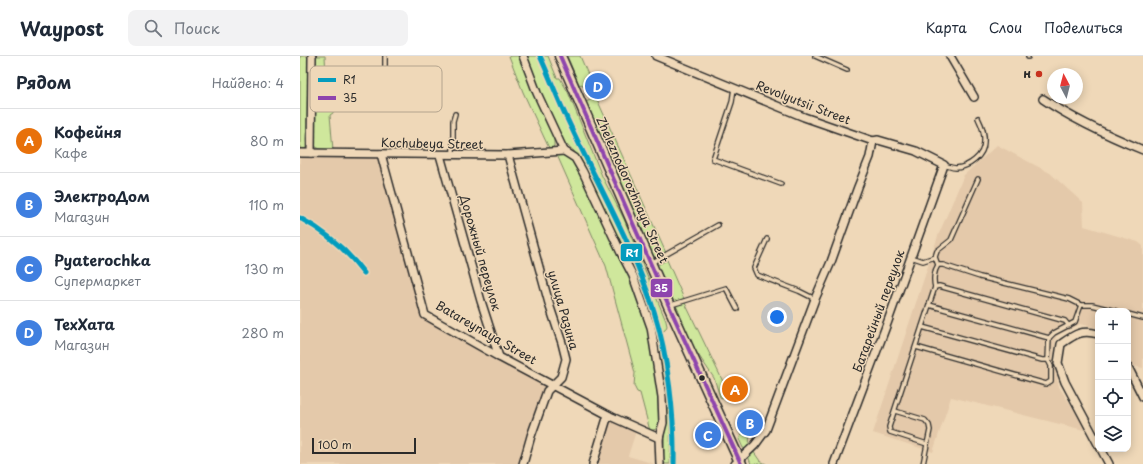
<!DOCTYPE html>
<html lang="ru">
<head>
<meta charset="utf-8">
<style>
	:root { --surface:#fff; --page:#f2f2f3; --text:#1f2937; --muted:#747a83; --line:#e0e1e3; --accent:#c8321e }
	body { margin:0; font-family:"Playpen Sans",sans-serif; background:var(--page); color:var(--text) }
	.controls { position:absolute; right:12px; bottom:12px; display:grid; overflow:hidden; border-radius:8px; box-shadow:0 2px 10px #0003 }
	.controls button { width:36px; height:36px; display:grid; place-items:center; padding:0; border:0; border-bottom:1px solid var(--line); background:var(--surface); color:var(--text); font:20px sans-serif }
	.compass { position:absolute; left:747px; top:12px; width:36px; height:36px; border-radius:50%; background:var(--surface); box-shadow:0 2px 10px #0003; rotate:353deg }
	.scale { position:absolute; left:12px; bottom:10px; width:104px; box-sizing:border-box; padding-left:4px; border:2px solid #2b2b2b; border-top:0; font-size:11px; line-height:14px; white-space:nowrap; color:#2b2b2b; -webkit-text-stroke:3px #efd8b8; paint-order:stroke }
	.you { position:absolute; left:477px; top:261px; width:14px; height:14px; margin:-10px; border:3px solid #fff; border-radius:50%; background:#1a73e8; box-shadow:0 0 0 6px #1a73e833 }
	.badge { display:grid; place-items:center; width:26px; height:26px; border-radius:50%; background:var(--accent); color:#fff; font-size:13px; font-weight:700 }
	.pin { position:absolute; translate:-50% -50%; border:2px solid #fff; box-shadow:0 1px 4px #0006 }
	.list { margin:0; padding:0; list-style:none }
	h2 { display:flex; justify-content:space-between; align-items:center; height:52px; margin:0; padding:0 16px; font-size:17px }
	h2 small { font-size:13px; font-weight:400; color:var(--muted) }
	.list li { display:grid; grid-template-columns:26px 1fr auto; gap:12px; align-items:center; box-sizing:border-box; height:64px; padding:0 16px; border-top:1px solid var(--line) }
	.list b { display:block; font-size:15px; white-space:nowrap }
	.list p { margin:0; font-size:13px; white-space:nowrap; color:var(--muted) }
	.list em { font-size:13px; font-style:normal; color:var(--muted) }
	.icon { flex:none; width:22px; height:22px; fill:none; stroke:currentColor; stroke-width:2; stroke-linecap:round; stroke-linejoin:round }
	.map { position:relative; flex:none; width:843px; height:408px; overflow:hidden }
	header { display:flex; align-items:center; gap:24px; box-sizing:border-box; height:56px; padding:0 20px; background:var(--surface); border-bottom:1px solid var(--line) }
	header strong { font-size:19px }
	nav { display:flex; gap:22px; margin-inline-start:auto; font-size:14px }
	.search { width:280px; height:36px; background:var(--page); display:flex; align-items:center; gap:10px; box-sizing:border-box; padding:0 14px; border-radius:8px; color:var(--muted); font-size:15px }
	main { display:flex }
	aside { flex:1; background:var(--surface) }
	.map>svg:first-child { display:block }
	.built { fill:#e4c9aa }
	.green { fill:#cfe79c; stroke:#7d8964 }
	.lines { fill:none; stroke-linecap:round; stroke-linejoin:round }
	.service-casing { stroke:#2b2b2b; stroke-width:6 }
	.minor-casing { stroke:#2b2b2b; stroke-width:10 }
	.secondary-casing { stroke:#2b2b2b; stroke-width:13 }
	.service { stroke:#efd8b8; stroke-width:3.5 }
	.minor { stroke:#efd8b8; stroke-width:7 }
	.secondary { stroke:#efd8b8; stroke-width:10 }
	.bus-1-casing { stroke:#efd8b8; stroke-width:7 }
	.bus-1 { stroke:#8e44ad; stroke-width:4 }
	.rail-1-casing { stroke:#efd8b8; stroke-width:8 }
	.rail-1 { stroke:#049cbe; stroke-width:5 }
	.poi-dot { fill:#c8321e; stroke:#efd8b8; stroke-width:1.5 }
	.bus-dot { fill:#2b2b2b; stroke:#efd8b8; stroke-width:1.5 }
	.labels { text-anchor:middle; stroke-width:3; stroke-linejoin:round; paint-order:stroke }
	.poi-label { font-size:12px; font-weight:bold; fill:#2b2b2b; stroke:#efd8b8; text-anchor:end }
	.street-label { font-size:12px; fill:#2b2b2b; stroke:#efd8b8 }
	.key { fill:#efd8b8; stroke:#b4a48e; stroke-width:1 }
	.key-label { font-size:11px; fill:#2b2b2b }
	.line-badge { stroke:#efd8b8; stroke-width:1.5 }
	.badge-label { font-size:11px; text-anchor:middle; font-weight:bold; fill:#fff }
</style>
</head>
<body>
<header>
<strong>Waypost</strong>
<div class="search"><svg class="icon" aria-label="search" viewBox="0 0 24 24"><circle cx="10" cy="10" r="6"/><path d="M15 15l6 6"/></svg>Поиск</div>
<nav><a>Карта</a><a>Слои</a><a>Поделиться</a></nav>
</header>
<main>
<aside>
<h2>Рядом<small>Найдено: 4</small></h2>
<ul class="list">
<li><span class="badge" style="background:#e8710a">A</span><div><b>Кофейня</b><p>Кафе</p></div><em>80 m</em></li>
<li><span class="badge" style="background:#3f7fe0">B</span><div><b>ЭлектроДом</b><p>Магазин</p></div><em>110 m</em></li>
<li><span class="badge" style="background:#3f7fe0">C</span><div><b>Pyaterochka</b><p>Супермаркет</p></div><em>130 m</em></li>
<li><span class="badge" style="background:#3f7fe0">D</span><div><b>ТехХата</b><p>Магазин</p></div><em>280 m</em></li>
</ul>
</aside>
<div class="map">
<svg width="843" height="408" viewBox="0 0 843 408">
	<rect width="100%" height="100%" fill="#efd8b8"/>
	<filter id="ink" filterUnits="userSpaceOnUse"><feTurbulence type="fractalNoise" baseFrequency=".025" numOctaves="2"/><feDisplacementMap in="SourceGraphic" scale="8" xChannelSelector="R" yChannelSelector="G"/><feConvolveMatrix kernelMatrix="1 2 1 2 8 2 1 2 1" color-interpolation-filters="sRGB"/></filter>
	<g filter="url(#ink)">
		<g class="built">
			<polygon points="697,89 750,117 783,147 784,170 838,186 843,190 843,312 834,310 828,302 828,255 798,255 798,272 780,268 756,280 753,302 759,331 788,375 651,341 633,396 573,377 638,180 664,119"/>
			<polygon points="0,97 81,98 126,259 253,329 247,336 223,408 0,408"/>
			<polygon points="312,361 337,372 328,400 355,408 293,408"/>
		</g>
		<g class="green">
			<path d="M0,0H8L7,74C5,80 6,86 6,92L0,95Z"/>
			<polygon points="15,0 25,0 26,20 15,20"/>
			<polygon points="209,0 221,0 254,78 254,90 251,93 248,90 223,36"/>
			<path d="M226,0H248L257,22H260L268,36L302,120L324,163L366,265L367,270L365,274L358,278C365,321 372,365 370,408H363L365,369L352,270L278,103L274,95L262,85L236,30Z"/>
			<polygon points="267,0 280,0 292,28 284,31 282,28 280,29 279,28"/>
			<polygon points="15,30 28,30 29,43 31,44 33,49 33,57 30,59 33,94 20,93 16,91 14,87"/>
			<polygon points="296,41 366,197 354,201 286,46"/>
			<polygon points="264,98 273,103 328,214 349,269 356,314 359,366 359,370 356,373 350,375 340,337 337,336 334,330 335,317 306,210 257,99"/>
			<polygon points="367,204 384,243 374,246 357,209"/>
			<polygon points="385,247 430,340 424,343 420,341 414,322 393,291 376,249"/>
			<path d="M444,367C448,375 453,385 446,393L443,392L439,383L442,378L439,370Z"/>
			<polygon points="453,395 460,405 466,408 451,408 448,400"/>
		</g>
		<g class="lines">
			<g class="service-casing">
				<g id="service">
					<polyline points="515,0 547,14"/>
					<polyline points="728,1 728,0"/>
					<polyline points="11,27 77,27 85,24 85,0"/>
					<polyline points="434,32 432,46 413,103 481,128"/>
					<polyline points="153,99 153,65 155,58"/>
					<path d="M644,109C648,110 652,112 656,112C669,111 684,100 684,86C685,77 682,70 678,62"/>
					<polyline points="467,183 454,212 457,219 499,235 515,243"/>
					<polyline points="611,201 623,205 635,201"/>
					<polyline points="351,207 418,169"/>
					<polyline points="638,209 635,201 637,195 651,184 678,123"/>
					<path d="M635,231C633,224 634,215 638,209H643L680,221L769,243L781,249H792L816,255"/>
					<polyline points="371,249 426,232 437,253"/>
					<polyline points="629,249 749,282"/>
					<polyline points="828,258 843,262"/>
					<polyline points="622,271 742,304 748,304"/>
					<polyline points="616,291 746,328 751,325 751,310 748,304 749,282 754,277 775,266 781,249"/>
					<polyline points="595,355 625,364 629,369 630,374 623,408"/>
					<polyline points="627,388 590,376 589,371 635,231 639,230 765,265 769,270"/>
				</g>
			</g>
			<g class="minor-casing">
				<g id="minor">
					<polyline points="223,0 237,37 264,95 275,102 283,116 321,197 333,220 351,271 362,341 363,367 359,382 360,408"/>
					<polyline points="356,0 504,61 573,85 578,84 616,95 644,109 588,265 534,408"/>
					<polyline points="650,0 674,41"/>
					<path d="M743,43C774,64 809,80 843,94"/>
					<polyline points="0,97 208,99 264,95"/>
					<polyline points="11,97 12,0"/>
					<polyline points="81,98 125,259 199,301 312,361 359,382"/>
					<polyline points="140,99 181,245 199,301"/>
					<polyline points="208,99 250,251 262,287 266,303 261,321 247,335 231,380 223,408"/>
					<path d="M798,278C781,273 774,279 761,288L758,307L765,326L798,388"/>
					<polyline points="828,311 843,341"/>
					<polyline points="801,393 809,408"/>
					<polyline points="293,408 308,359"/>
					<polyline points="435,408 455,389 466,374 515,243 531,206 558,131 570,101 573,85"/>
				</g>
			</g>
			<g class="secondary-casing">
				<polyline id="secondary" points="260,0 369,250 441,408"/>
			</g>
			<use href="#service" class="service"/>
			<use href="#minor" class="minor"/>
			<use href="#secondary" class="secondary"/>
			<g class="bus-1-casing">
				<polyline id="bus-1" points="260,0 369,250 441,408"/>
			</g>
			<use href="#bus-1" class="bus-1"/>
			<g class="rail-1-casing">
				<g id="rail-1">
					<path d="M240,0C251,24 260,49 272,73C300,133 334,191 354,255C368,300 375,361 374,408"/>
					<path d="M0,162C26,176 46,193 64,217"/>
				</g>
			</g>
			<use href="#rail-1" class="rail-1"/>
		</g>
	</g>
	<circle class="poi-dot" cx="739" cy="18" r="4"/>
	<circle class="bus-dot" cx="402" cy="322" r="3.5"/>
	<g class="labels">
		<g class="poi-label">
			<text x="731" y="22">н</text>
		</g>
		<g class="street-label">
			<text transform="translate(503 47) rotate(21)" y="4">Revolyutsii Street</text>
			<text transform="translate(132 88) rotate(1)" y="4">Kochubeya Street</text>
			<text transform="translate(332 134) rotate(66)" y="4">Zheleznodorozhnaya Street</text>
			<text transform="translate(180 197) rotate(74)" y="4">Дорожный переулок</text>
			<text transform="translate(263 254) rotate(74)" y="4">улица Разина</text>
			<text transform="translate(579 255) rotate(-70)" y="4">Батарейный переулок</text>
			<text transform="translate(186 277) rotate(30)" y="4">Batareynaya Street</text>
		</g>
	</g>
	<rect x="10" y="10" width="132" height="46" rx="6" class="key"/>
	<rect x="18" y="22" width="18" height="4" fill="#049cbe"/>
	<rect x="18" y="40" width="18" height="4" fill="#8e44ad"/>
	<g class="key-label">
		<text x="43" y="28">R1</text>
		<text x="43" y="46">35</text>
	</g>
	<g class="line-badge">
		<rect x="320" y="187" width="23" height="19" rx="4" fill="#049cbe"/>
		<rect x="350" y="222" width="23" height="20" rx="4" fill="#8e44ad"/>
	</g>
	<g class="badge-label">
		<text x="332" y="201">R1</text>
		<text x="361" y="236">35</text>
	</g>
</svg>
<div class="controls">
<button>+</button>
<button>−</button>
<button><svg class="icon" aria-label="locate" viewBox="0 0 24 24"><circle cx="12" cy="12" r="6"/><path d="M12 2v4M12 18v4M2 12h4M18 12h4"/></svg></button>
<button><svg class="icon" aria-label="layers" viewBox="0 0 24 24"><path d="M12 4l9 5-9 5-9-5zM3 14l9 5 9-5"/></svg></button>
</div>
<svg class="compass" viewBox="-18 -18 36 36"><path d="M0-13l5 13h-10z" fill="#e53935"/><path d="M0 13l5-13h-10z" fill="#747a83"/></svg>
<div class="scale">100 m</div>
<div class="you"></div>
<div class="pin badge" style="left:435px;top:333px;background:#e8710a">A</div>
<div class="pin badge" style="left:450px;top:367px;background:#3f7fe0">B</div>
<div class="pin badge" style="left:408px;top:379px;background:#3f7fe0">C</div>
<div class="pin badge" style="left:298px;top:30px;background:#3f7fe0">D</div>
</div>
</main>
</body>
</html>
